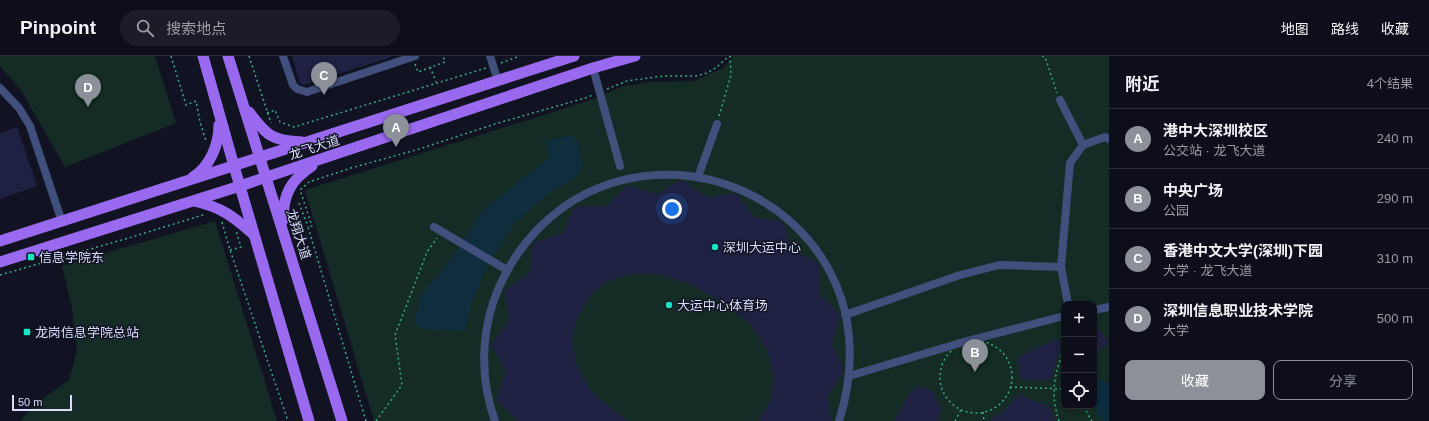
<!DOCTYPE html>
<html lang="zh">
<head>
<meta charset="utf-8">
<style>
	:root { --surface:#0d0e1a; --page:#1b1c27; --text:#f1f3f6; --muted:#9a9ca2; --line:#2d2e39; --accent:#8c9099 }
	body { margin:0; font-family:Arial,"Noto Sans SC",sans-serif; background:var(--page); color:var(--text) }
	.controls { position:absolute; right:12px; bottom:12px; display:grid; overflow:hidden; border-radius:8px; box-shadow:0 2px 6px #0003 }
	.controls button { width:36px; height:36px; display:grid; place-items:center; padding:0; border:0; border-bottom:1px solid var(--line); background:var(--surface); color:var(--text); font:20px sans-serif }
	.scale { position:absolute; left:12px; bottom:10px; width:60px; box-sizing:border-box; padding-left:4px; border:2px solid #d7ddfb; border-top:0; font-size:11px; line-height:14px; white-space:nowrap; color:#d7ddfb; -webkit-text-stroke:3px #111323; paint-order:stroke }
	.you { position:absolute; left:672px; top:153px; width:14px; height:14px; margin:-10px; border:3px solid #fff; border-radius:50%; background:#1a73e8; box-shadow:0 0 0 6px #1a73e833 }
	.badge { display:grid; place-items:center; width:26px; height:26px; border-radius:50%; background:var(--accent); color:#fff; font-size:13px; font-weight:700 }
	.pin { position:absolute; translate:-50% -33px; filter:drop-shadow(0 1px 2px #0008) }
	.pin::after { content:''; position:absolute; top:21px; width:14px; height:12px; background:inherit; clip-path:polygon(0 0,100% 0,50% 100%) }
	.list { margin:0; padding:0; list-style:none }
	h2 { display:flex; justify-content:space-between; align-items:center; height:52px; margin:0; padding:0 16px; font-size:17px }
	h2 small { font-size:13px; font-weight:400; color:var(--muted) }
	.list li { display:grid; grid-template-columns:26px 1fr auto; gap:12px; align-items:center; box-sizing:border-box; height:60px; padding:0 16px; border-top:1px solid var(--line) }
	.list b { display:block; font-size:15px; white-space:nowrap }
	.list p { margin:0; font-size:13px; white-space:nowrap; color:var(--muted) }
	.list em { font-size:13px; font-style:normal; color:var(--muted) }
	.actions { display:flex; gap:8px; padding:12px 16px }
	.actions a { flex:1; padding:9px 0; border:1px solid var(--accent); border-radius:8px; text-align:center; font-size:14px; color:var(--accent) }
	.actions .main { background:var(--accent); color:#fff }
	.icon { flex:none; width:22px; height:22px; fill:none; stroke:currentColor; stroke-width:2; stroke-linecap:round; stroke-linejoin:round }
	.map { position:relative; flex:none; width:1109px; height:365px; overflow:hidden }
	header { display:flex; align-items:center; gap:24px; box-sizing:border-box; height:56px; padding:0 20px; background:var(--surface); border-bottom:1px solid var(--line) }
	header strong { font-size:19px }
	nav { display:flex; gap:22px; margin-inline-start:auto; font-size:14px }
	.search { width:280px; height:36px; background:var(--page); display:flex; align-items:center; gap:10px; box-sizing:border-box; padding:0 14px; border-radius:22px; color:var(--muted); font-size:15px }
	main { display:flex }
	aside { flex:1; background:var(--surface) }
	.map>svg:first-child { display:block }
	.green { fill:#142c25; fill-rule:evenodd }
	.water { fill:#0f2d3d }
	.building { fill:#1f2142 }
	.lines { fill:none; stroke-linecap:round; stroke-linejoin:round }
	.path { stroke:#3caa85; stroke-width:1.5; stroke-dasharray:2 3; stroke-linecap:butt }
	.minor { stroke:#414f7d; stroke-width:8 }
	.major { stroke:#9969ef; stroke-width:11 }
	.poi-dot { fill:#18e6c2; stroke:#111323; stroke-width:1.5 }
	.labels { text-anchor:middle; stroke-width:3; stroke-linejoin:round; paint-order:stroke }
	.street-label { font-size:13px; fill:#d7ddfb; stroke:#111323 }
	.poi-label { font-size:13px; fill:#d7ddfb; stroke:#111323; text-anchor:start }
</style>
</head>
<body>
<header>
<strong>Pinpoint</strong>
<div class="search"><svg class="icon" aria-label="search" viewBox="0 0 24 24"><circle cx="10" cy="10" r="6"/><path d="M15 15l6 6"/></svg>搜索地点</div>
<nav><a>地图</a><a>路线</a><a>收藏</a></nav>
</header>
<main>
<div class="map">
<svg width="1109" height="365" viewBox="0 0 1109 365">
	<rect width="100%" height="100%" fill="#111323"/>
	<g class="green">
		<polygon points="0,0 155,0 176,67 65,111 21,34 0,10"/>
		<path d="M734,0H1109V365H374L305,134L588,45L624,30L652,26L694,25L723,12ZM1064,248H1094V350H1064Z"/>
		<polygon points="215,165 277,365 20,365 34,349 69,324 77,294 72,252 62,210"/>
	</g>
	<g class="water">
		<polygon points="571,79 577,84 583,110 579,118 571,125 549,137 514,168 484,216 472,247 465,275 420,273 414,265 422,237 445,211 483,154 549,102 546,85"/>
		<path d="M1096,320L1101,325L1109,327V365H1103C1101,363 1098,360 1097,358C1091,349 1093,330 1096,320Z"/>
	</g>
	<g class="building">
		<polygon points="292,0 391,0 391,1 304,29 300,28"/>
		<polygon points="17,71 37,130 0,143 0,77"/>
		<polygon points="679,125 685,126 708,142 732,137 738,139 755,162 781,165 784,168 793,195 817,206 819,210 820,239 840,258 832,289 844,313 843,316 828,340 831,365 758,365 770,346 774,323 768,296 750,268 726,249 694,230 660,218 631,218 606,226 588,242 577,262 572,285 577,311 591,335 618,358 629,365 518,365 496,344 506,315 491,289 510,263 504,235 530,216 533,187 563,177 575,150 607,150 627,129 657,138"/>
		<polygon points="1094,268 1108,285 1108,287 1094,300"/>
		<polygon points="1056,283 1060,285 1061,289 1052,321 1048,324 1023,323 1020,319 1018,305 1020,300"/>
		<polygon points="917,331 927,332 933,336 941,353 940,359 937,365 894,365 910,337"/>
		<polygon points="1019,339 1050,351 1055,365 987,365 1003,356"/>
	</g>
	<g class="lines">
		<g class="path">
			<polyline points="171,0 186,49 196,45 200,66 206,85"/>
			<polyline points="249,0 271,67"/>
			<polyline points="1042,0 1045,1 1057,37"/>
			<polyline points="501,7 520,0"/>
			<polyline points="415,8 418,16 445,6 443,0"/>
			<polyline points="430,11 436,26"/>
			<polyline points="607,33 627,25 663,20 696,20 707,17 717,11 729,0"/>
			<polyline points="267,57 275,54 280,66 294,71 486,12"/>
			<polyline points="719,60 731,19 730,0"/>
			<polyline points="299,147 308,171"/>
			<polyline points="222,166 230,194 288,365"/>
			<polyline points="230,194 241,191 236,175"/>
			<polyline points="0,219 132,181 206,158"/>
			<circle cx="976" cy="321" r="36"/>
			<polyline points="1094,311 1096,308"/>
			<polyline points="1010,331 1064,333"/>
			<polyline points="1085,350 1087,357 1092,365"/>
			<polyline points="983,356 984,365"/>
			<polyline points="366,365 308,171 312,170 300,134 309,126 351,112 416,94 495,68 585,42 593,39"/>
			<polyline points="376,365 402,329 395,279 427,196 437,182"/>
			<polyline points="955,365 961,354"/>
			<path d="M1059,365C1050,337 1054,320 1064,293"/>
		</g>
		<g class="minor">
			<polyline points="283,0 293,29 297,33 307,36 415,0"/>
			<polyline points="490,0 498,25"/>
			<polyline points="593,12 620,110"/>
			<polyline points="0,32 19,52 30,70 62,166"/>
			<polyline points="1060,44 1083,89"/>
			<polyline points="698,121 717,68"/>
			<polyline points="434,171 507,214"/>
			<polyline points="1068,248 1061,211 1070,107 1083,89 1105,81 1109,83"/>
			<polyline points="1094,254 1109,251"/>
			<polyline points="845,259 960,219 999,209 1061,211"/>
			<polyline points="849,320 967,285 1064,260"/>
			<path d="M495,365C478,318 481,265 504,221C522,185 551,155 587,137C692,86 821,146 846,260C853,296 850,331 839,365"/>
		</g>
		<g class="major">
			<polyline points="203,0 234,110 309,365"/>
			<polyline points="228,0 342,365"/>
			<path d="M249,56C266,79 272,85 302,86"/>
			<path d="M193,121C210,111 219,88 219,69"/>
			<path d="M194,145C221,151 233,160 253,178"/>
			<path d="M283,164C283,138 291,124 312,110"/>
			<polyline points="0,185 574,0"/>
			<polyline points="0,206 240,130 593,12 635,0"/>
		</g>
	</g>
	<g class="poi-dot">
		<circle cx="715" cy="191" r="4"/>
		<rect x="27" y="197" width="8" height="8" rx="2"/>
		<circle cx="669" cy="249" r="4"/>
		<rect x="23" y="272" width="8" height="8" rx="2"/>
	</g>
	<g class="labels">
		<g class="street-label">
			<text transform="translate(314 91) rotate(-18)" y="5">龙飞大道</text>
			<text transform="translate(299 178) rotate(72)" y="5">龙翔大道</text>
		</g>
		<g class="poi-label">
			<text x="723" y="196">深圳大运中心</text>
			<text x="39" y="206">信息学院东</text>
			<text x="677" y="254">大运中心体育场</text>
			<text x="35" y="281">龙岗信息学院总站</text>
		</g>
	</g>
</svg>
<div class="controls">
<button>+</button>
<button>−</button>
<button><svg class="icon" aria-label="locate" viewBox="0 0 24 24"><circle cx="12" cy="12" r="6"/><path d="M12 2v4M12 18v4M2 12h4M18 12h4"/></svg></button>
</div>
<div class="scale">50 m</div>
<div class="you"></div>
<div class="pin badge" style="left:396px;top:91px">A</div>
<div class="pin badge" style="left:975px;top:316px">B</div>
<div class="pin badge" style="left:324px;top:39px">C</div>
<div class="pin badge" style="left:88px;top:51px">D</div>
</div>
<aside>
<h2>附近<small>4个结果</small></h2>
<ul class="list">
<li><span class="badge">A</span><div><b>港中大深圳校区</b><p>公交站 · 龙飞大道</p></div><em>240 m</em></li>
<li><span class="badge">B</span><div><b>中央广场</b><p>公园</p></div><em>290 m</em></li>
<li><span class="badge">C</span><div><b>香港中文大学(深圳)下园</b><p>大学 · 龙飞大道</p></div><em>310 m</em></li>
<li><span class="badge">D</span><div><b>深圳信息职业技术学院</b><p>大学</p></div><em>500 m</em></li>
</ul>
<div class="actions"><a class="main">收藏</a><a>分享</a></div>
</aside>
</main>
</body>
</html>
